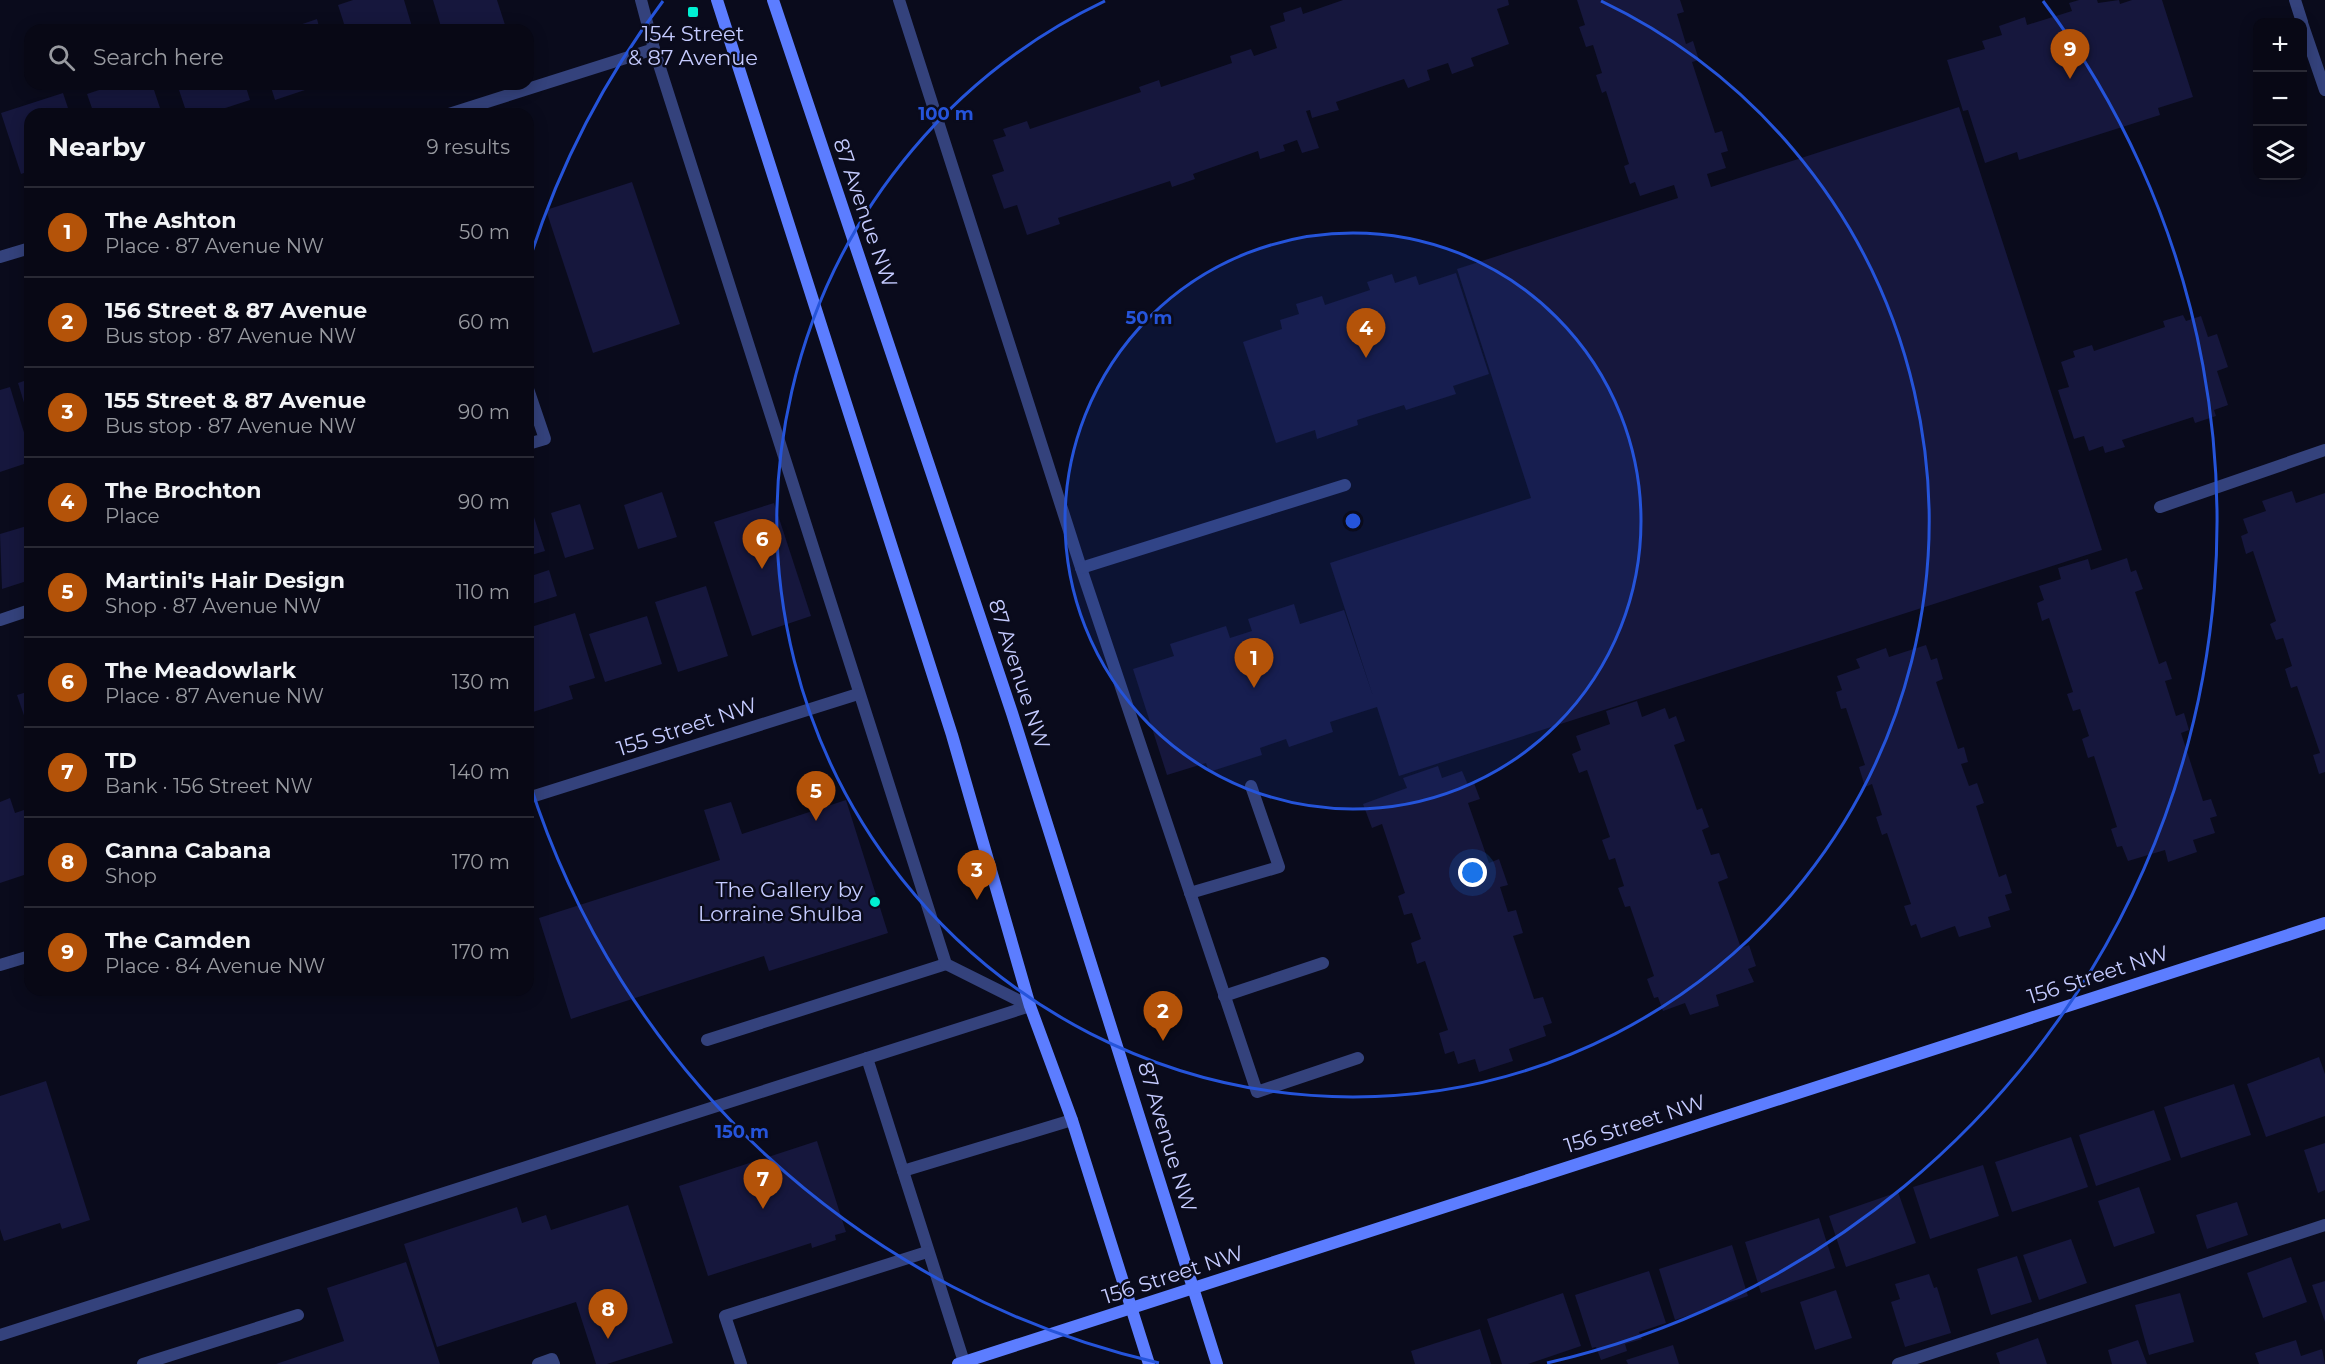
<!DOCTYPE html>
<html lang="en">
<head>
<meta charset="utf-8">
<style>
	:root { --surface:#080815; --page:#11111e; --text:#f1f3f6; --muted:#989aa0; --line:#292934; --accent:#b45309 }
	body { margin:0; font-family:Montserrat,sans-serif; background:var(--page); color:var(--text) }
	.controls { position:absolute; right:18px; top:18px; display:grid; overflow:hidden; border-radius:12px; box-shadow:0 3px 15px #0003 }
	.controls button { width:54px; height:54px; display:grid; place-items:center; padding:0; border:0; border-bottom:2px solid var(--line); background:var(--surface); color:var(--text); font:30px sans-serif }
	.you { position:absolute; left:1473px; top:873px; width:21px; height:21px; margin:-15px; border:4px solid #fff; border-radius:50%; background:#1a73e8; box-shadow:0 0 0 9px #1a73e833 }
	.badge { display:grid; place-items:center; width:39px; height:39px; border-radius:50%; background:var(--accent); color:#fff; font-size:20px; font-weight:700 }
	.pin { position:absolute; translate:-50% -50px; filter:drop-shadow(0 2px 3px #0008) }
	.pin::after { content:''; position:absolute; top:32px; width:21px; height:18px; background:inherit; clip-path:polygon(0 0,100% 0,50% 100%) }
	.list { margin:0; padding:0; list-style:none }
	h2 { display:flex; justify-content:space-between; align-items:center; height:78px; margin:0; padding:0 24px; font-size:26px }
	h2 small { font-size:20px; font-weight:400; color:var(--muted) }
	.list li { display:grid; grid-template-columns:39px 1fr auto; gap:18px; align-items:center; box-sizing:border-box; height:90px; padding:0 24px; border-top:2px solid var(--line) }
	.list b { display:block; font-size:22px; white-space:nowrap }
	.list p { margin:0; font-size:20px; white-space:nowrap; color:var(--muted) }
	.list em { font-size:20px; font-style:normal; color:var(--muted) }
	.icon { flex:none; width:33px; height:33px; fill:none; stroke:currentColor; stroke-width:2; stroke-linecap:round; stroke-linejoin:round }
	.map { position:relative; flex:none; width:2325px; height:1364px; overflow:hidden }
	.search { position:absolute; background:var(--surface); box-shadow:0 3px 15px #0003; left:24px; top:24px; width:510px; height:66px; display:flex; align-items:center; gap:15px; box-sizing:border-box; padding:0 21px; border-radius:18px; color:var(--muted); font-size:22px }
	.panel { position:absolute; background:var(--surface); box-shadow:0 3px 15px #0003; left:24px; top:108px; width:510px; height:888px; border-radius:18px }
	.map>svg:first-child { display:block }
	.building { fill:#16173d }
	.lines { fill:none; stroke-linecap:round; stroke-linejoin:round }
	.lane { stroke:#34427c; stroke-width:12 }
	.street { stroke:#34427c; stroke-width:12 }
	.secondary { stroke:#5c7dff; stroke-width:12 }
	.ring { fill:none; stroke:#2554da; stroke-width:3 }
	.poi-dot { fill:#00f0d2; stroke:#0a0b1c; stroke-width:2 }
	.labels { text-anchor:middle; stroke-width:5; stroke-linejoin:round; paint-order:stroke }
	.poi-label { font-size:21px; fill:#c5cbff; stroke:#0a0b1c }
	.street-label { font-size:21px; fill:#c5cbff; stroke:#0a0b1c }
	.centre { fill:#2554da; stroke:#0a0b1c; stroke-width:3 }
	.ring-label { font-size:18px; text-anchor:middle; font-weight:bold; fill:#2554da; stroke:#0a0b1c; stroke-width:5; stroke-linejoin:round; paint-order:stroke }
</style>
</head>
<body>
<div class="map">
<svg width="2325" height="1364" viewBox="0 0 2325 1364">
	<rect width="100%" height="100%" fill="#0a0b1c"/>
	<g class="building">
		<polygon points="353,0 404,0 413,30 346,30 338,5"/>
		<polygon points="433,0 497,0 506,28 442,30"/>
		<polygon points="1343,0 1508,0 1509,5 1497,9 1509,44 1471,58 1474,66 1452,74 1448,63 1427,70 1430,80 1408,88 1404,79 1336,102 1339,110 1312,118 1310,110 1306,111 1319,148 1302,153 1297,140 1283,145 1285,151 1260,159 1258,151 1193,174 1195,179 1172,187 1170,181 1058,218 1060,224 1027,235 1017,205 1004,209 992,175 1004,171 993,140 1006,136 1003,129 1027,121 1030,129 1141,92 1139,87 1159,80 1161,87 1232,63 1230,56 1251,49 1254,56 1277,48 1270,26 1285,21 1283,13 1301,7 1303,14"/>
		<polygon points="1577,0 1680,0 1684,12 1677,14 1686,44 1693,41 1699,60 1692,62 1715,133 1722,131 1728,151 1721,153 1726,168 1707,174 1711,187 1959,107 2102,550 1399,776 1377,707 1330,722 1333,732 1289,747 1286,739 1260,748 1262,755 1209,772 1206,763 1167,775 1133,669 1174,656 1170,644 1226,626 1230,638 1252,631 1248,619 1294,604 1300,624 1344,610 1373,696 1330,563 1531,498 1457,269 1678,198 1674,185 1640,196 1635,182 1630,184 1624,166 1629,164 1606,91 1602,93 1596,75 1602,73 1593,45 1586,47 1579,27 1585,25"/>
		<polygon points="2079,0 2097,0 2098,3 2119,0 2120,4 2132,0 2162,0 2193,97 2158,108 2160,115 2019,160 2017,152 1985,163 1968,110 1963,111 1947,60 1985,49 1982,41 2002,35 1999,26 2025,17 2027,25 2072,11 2069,3"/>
		<polygon points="317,19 320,30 285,30"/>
		<polygon points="117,84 152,84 162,114 94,114 87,94"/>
		<polygon points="177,84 245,84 250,100 207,114 187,114"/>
		<polygon points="270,84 323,84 275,100"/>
		<polygon points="63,93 70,114 30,114 30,171 21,174 1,113"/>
		<polygon points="632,182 680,324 593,353 546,210"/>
		<polygon points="1456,273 1489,374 1453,386 1456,394 1406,410 1404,405 1357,420 1358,425 1317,439 1315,430 1276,443 1243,342 1282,329 1280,320 1299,314 1296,304 1322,296 1325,305 1370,290 1367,282 1392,274 1395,283 1416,276 1419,285"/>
		<polygon points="2183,315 2186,321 2201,316 2208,337 2217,334 2228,367 2217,371 2228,405 2214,410 2216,416 2195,423 2193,417 2122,440 2125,447 2105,453 2103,446 2089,451 2084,436 2074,439 2058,390 2069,387 2061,362 2075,357 2073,351 2092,345 2094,351 2165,327 2163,321"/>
		<polygon points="30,379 30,419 29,419 18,383"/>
		<polygon points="10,387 30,452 30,462 0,472 0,390"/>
		<polygon points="2292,491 2296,503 2325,493 2325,772 2319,774 2313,755 2320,753 2297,686 2291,688 2285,669 2292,666 2283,638 2276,640 2270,624 2276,621 2253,551 2246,554 2241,536 2248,533 2243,519 2266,511 2262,501"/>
		<polygon points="662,492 677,537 638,549 624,505"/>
		<polygon points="774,503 811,616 752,636 714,522"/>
		<polygon points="580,504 594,549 565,558 551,513"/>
		<polygon points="534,517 545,551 528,556 528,519"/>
		<polygon points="30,525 30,580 2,589 0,534"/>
		<polygon points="2127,558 2131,572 2136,570 2143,589 2135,592 2159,664 2166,661 2172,679 2165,681 2176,716 2184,713 2189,730 2181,733 2203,801 2211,799 2217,816 2210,818 2215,833 2193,840 2197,852 2168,862 2165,850 2128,861 2122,846 2117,847 2111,829 2117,827 2094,756 2088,758 2082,739 2089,736 2080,709 2073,711 2067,694 2073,692 2049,618 2042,621 2037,603 2044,600 2039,586 2061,579 2058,568 2088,559 2091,570"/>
		<polygon points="549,570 557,596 532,604 528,591 528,577"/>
		<polygon points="706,586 728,656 678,672 655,602"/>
		<polygon points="575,613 595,678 569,686 573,699 533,712 528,695 528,628"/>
		<polygon points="647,616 662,664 605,682 589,634"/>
		<polygon points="1926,645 1931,660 1937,658 1943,679 1936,682 1958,749 1964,747 1968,762 1961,764 1969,786 1977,783 1984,803 1976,806 1999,877 2006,874 2012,893 2005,895 2010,910 1988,917 1991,927 1959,937 1955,926 1921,938 1916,924 1911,926 1904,906 1911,904 1887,833 1882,835 1876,817 1882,815 1872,784 1865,787 1859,767 1865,765 1846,708 1841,709 1836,692 1842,690 1837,676 1860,668 1856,659 1886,648 1889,657"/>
		<polygon points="30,691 30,733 17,695"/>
		<polygon points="1637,701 1642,717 1665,708 1669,719 1676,716 1685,741 1674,745 1697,810 1702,808 1709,827 1702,830 1711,855 1719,853 1728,878 1718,882 1741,948 1749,945 1756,966 1748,969 1754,982 1716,995 1719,1006 1690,1015 1685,1003 1663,1011 1658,997 1654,998 1647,979 1654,976 1630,906 1625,907 1618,888 1624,886 1615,858 1609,860 1602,840 1610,837 1587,770 1579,773 1572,754 1581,750 1576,736 1610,724 1606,711"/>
		<polygon points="1438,766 1442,778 1462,771 1468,785 1474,783 1480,799 1468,803 1489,863 1499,859 1508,885 1500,887 1508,912 1516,910 1523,933 1513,936 1534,999 1543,997 1552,1023 1543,1026 1546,1036 1509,1049 1513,1061 1479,1072 1475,1059 1458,1064 1454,1051 1445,1054 1439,1033 1448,1030 1425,961 1417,964 1411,943 1421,939 1412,913 1404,915 1398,896 1405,893 1382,824 1372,828 1363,804 1407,788 1403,778"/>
		<polygon points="10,798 15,813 30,808 30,873 0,883 0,802"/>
		<polygon points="846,800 888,933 769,971 764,956 571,1019 539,918 720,860 704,810 731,802 742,834"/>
		<polygon points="2319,1057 2325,1074 2325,1116 2266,1137 2247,1084"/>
		<polygon points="46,1081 90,1220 62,1229 60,1223 4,1241 0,1229 0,1096"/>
		<polygon points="2234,1084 2251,1135 2181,1158 2164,1107"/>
		<polygon points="2154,1110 2171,1160 2096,1186 2079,1135"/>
		<polygon points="2071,1137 2088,1187 2012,1212 1995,1162"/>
		<polygon points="817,1141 846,1232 835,1235 836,1240 812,1248 811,1243 708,1276 679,1186"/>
		<polygon points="2325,1143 2325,1190 2318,1193 2304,1150"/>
		<polygon points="1983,1165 1999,1216 1930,1239 1913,1187"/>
		<polygon points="2139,1187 2155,1233 2114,1247 2098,1201"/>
		<polygon points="1898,1192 1916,1243 1846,1267 1829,1216"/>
		<polygon points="2237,1202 2248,1235 2207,1249 2196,1215"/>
		<polygon points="628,1205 673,1343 607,1364 596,1364 576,1302 437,1347 404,1244 517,1207 522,1223 546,1215 551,1230"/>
		<polygon points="1819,1218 1835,1268 1761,1293 1745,1242"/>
		<polygon points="2071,1239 2087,1283 2039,1300 2023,1255"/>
		<polygon points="1732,1245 1748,1296 1675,1320 1659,1269"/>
		<polygon points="2017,1256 2032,1302 1991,1315 1977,1269"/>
		<polygon points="2291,1257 2307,1302 2263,1318 2247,1273"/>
		<polygon points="406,1262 440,1364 276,1364 344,1341 327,1288"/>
		<polygon points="1649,1271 1666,1323 1639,1332 1642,1339 1625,1344 1627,1351 1601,1360 1596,1347 1592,1348 1575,1295"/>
		<polygon points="1929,1274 1934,1288 1937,1287 1951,1333 1905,1347 1891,1302 1900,1299 1895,1284"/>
		<polygon points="2325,1281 2325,1322 2312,1285"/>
		<polygon points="1836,1290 1852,1338 1815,1350 1800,1302"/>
		<polygon points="1563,1293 1581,1346 1528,1364 1502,1364 1487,1319"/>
		<polygon points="2180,1293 2194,1342 2149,1355 2135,1305"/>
		<polygon points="1480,1329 1491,1364 1415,1364 1411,1351"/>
		<polygon points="2038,1338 2047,1364 2000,1364 1996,1353"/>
		<polygon points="2138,1340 2147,1364 2112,1364 2108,1350"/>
		<polygon points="2296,1340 2301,1356 2322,1349 2325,1364 2259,1364 2255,1353"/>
		<polygon points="1673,1345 1679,1364 1628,1364 1626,1360"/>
	</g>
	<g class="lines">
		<g class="lane">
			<polyline points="899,0 1081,568 1257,1092 1358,1058"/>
			<polyline points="528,389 545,439 528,444"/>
			<polyline points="2160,507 2325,450"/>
			<polyline points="1081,568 1345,485"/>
			<polyline points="0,620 30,610"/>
			<polyline points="1190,893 1279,867 1251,786"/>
			<polyline points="1224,996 1323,963"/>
			<polyline points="707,1040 946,964"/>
			<polyline points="867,1058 903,1171"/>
			<polyline points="0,1335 1030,1006"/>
			<polyline points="964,1362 903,1171 1072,1120"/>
			<polyline points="143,1364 298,1315"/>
			<polyline points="538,1364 552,1359 554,1364"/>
			<polyline points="741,1364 725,1316 927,1252"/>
			<polyline points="1898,1364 2325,1225"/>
		</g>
		<g class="street">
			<polyline points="641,0 654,49 946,964 1030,1006"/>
			<polyline points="2295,0 2302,22"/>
			<polyline points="2302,23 2325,90"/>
			<polyline points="449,114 654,49"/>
			<polyline points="0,257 30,248"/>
			<polyline points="528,798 858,694"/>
			<polyline points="0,965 30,956"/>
		</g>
		<g class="secondary">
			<polyline points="717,0 952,735 1030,1006 1072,1120 1149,1364"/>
			<polyline points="773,0 1012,713 1217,1364"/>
			<polyline points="958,1364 2325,923"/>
		</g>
	</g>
	<circle cx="1353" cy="521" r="288" fill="#2554da" fill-opacity=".12"/>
	<g class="ring">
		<circle cx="1353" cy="521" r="288"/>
		<path d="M1601 1A576 576 0 1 1 1105 1"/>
		<path d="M1159 1363A864 864 0 0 1 529 781M529 261A864 864 0 0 1 663 1M2043 1A864 864 0 0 1 1547 1363"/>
	</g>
	<g class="poi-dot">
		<rect x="687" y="6" width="12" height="12" rx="3"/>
		<circle cx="875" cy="902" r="6"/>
	</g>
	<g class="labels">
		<g class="poi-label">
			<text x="693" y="41">154 Street<tspan x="693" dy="24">&amp; 87 Avenue</tspan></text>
			<text x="863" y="897" text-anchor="end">The Gallery by<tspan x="863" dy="24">Lorraine Shulba</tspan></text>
		</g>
		<g class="street-label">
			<text transform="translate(865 213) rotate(71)" y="7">87 Avenue NW</text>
			<text transform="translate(1019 674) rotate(72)" y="7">87 Avenue NW</text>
			<text transform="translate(687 727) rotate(-18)" y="7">155 Street NW</text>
			<text transform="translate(2098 975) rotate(-18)" y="7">156 Street NW</text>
			<text transform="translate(1635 1124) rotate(-18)" y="7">156 Street NW</text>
			<text transform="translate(1167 1137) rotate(73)" y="7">87 Avenue NW</text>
			<text transform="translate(1173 1275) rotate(-18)" y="7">156 Street NW</text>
		</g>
	</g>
	<circle cx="1353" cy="521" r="9" class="centre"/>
	<g class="ring-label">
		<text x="946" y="120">100 m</text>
		<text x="1149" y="324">50 m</text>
		<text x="742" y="1138">150 m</text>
	</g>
</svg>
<div class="controls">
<button>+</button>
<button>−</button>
<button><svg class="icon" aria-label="layers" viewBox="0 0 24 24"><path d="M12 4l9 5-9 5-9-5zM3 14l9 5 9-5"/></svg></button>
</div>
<div class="you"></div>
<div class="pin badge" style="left:1254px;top:688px">1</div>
<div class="pin badge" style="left:1163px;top:1041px">2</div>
<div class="pin badge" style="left:977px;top:900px">3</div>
<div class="pin badge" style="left:1366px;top:358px">4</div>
<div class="pin badge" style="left:816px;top:821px">5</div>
<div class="pin badge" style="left:762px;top:569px">6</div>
<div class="pin badge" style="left:763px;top:1209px">7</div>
<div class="pin badge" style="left:608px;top:1339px">8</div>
<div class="pin badge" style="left:2070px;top:79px">9</div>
<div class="search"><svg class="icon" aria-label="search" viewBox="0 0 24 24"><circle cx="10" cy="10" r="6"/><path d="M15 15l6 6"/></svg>Search here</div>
<section class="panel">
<h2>Nearby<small>9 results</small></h2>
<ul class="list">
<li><span class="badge">1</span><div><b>The Ashton</b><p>Place · 87 Avenue NW</p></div><em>50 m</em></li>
<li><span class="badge">2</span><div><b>156 Street &amp; 87 Avenue</b><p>Bus stop · 87 Avenue NW</p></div><em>60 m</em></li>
<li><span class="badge">3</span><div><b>155 Street &amp; 87 Avenue</b><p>Bus stop · 87 Avenue NW</p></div><em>90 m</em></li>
<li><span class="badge">4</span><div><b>The Brochton</b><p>Place</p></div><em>90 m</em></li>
<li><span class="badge">5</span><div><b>Martini's Hair Design</b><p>Shop · 87 Avenue NW</p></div><em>110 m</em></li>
<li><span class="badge">6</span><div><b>The Meadowlark</b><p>Place · 87 Avenue NW</p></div><em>130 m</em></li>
<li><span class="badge">7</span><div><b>TD</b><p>Bank · 156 Street NW</p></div><em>140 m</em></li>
<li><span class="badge">8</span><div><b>Canna Cabana</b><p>Shop</p></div><em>170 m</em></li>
<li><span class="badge">9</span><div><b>The Camden</b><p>Place · 84 Avenue NW</p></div><em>170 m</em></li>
</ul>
</section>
</div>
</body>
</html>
